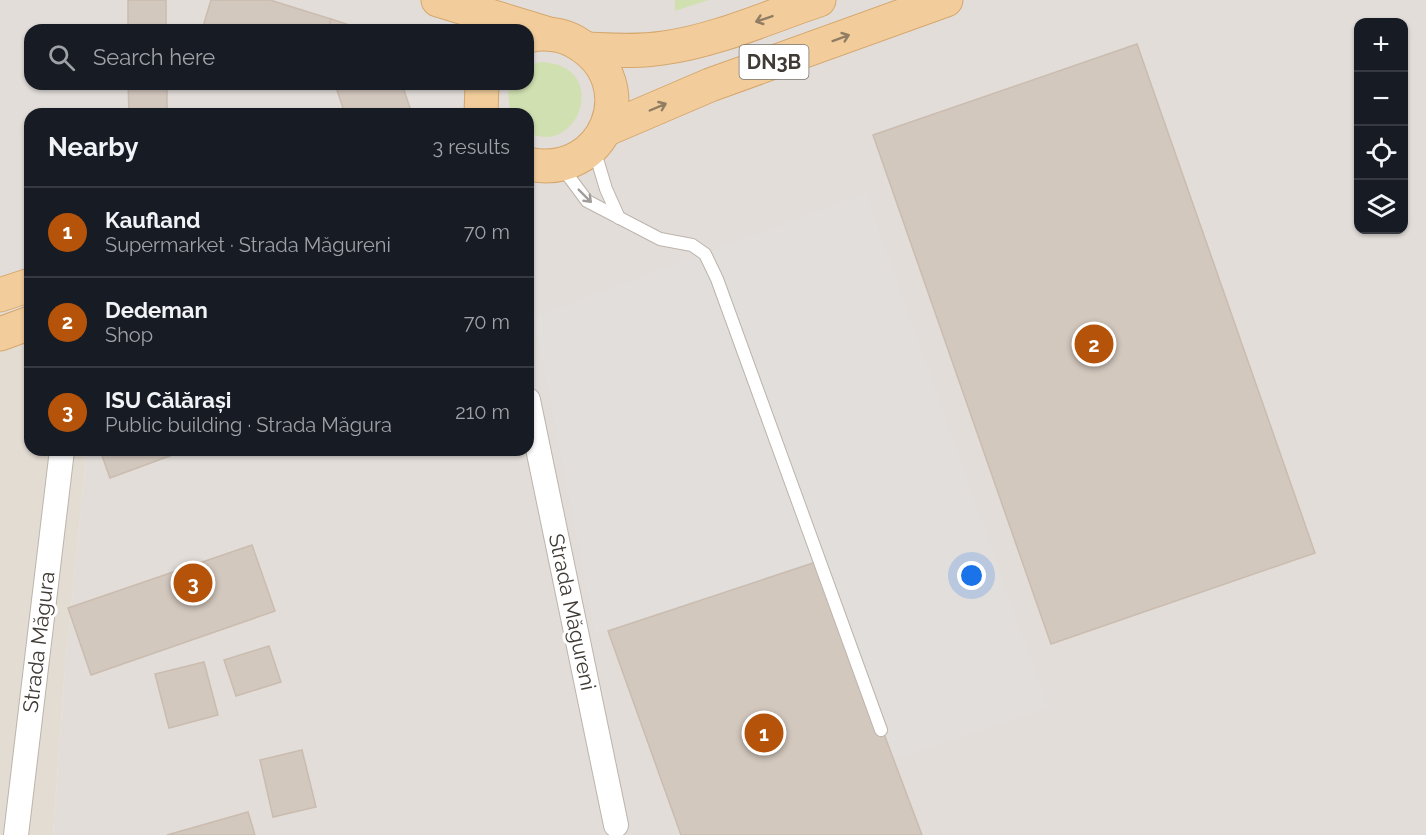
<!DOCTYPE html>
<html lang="en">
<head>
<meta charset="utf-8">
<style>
	:root { --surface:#171b24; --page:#242831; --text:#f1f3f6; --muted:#9ea1a6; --line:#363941; --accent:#b45309 }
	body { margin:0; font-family:Raleway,sans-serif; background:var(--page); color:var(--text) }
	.controls { position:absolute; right:18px; top:18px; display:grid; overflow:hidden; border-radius:12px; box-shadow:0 2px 4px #0004 }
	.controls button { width:54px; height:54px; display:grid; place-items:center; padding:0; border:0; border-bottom:2px solid var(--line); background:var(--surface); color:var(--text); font:30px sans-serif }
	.you { position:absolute; left:972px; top:576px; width:21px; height:21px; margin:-15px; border:4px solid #fff; border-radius:50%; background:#1a73e8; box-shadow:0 0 0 9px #1a73e833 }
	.badge { display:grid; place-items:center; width:39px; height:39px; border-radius:50%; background:var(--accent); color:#fff; font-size:20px; font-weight:700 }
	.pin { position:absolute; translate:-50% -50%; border:3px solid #fff; box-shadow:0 2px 6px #0006 }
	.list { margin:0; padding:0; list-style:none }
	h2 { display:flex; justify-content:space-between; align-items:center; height:78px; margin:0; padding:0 24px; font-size:26px }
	h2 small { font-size:20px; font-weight:400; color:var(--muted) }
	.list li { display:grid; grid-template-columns:39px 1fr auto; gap:18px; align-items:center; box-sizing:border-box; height:90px; padding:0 24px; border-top:2px solid var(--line) }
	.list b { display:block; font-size:22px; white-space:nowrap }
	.list p { margin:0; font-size:20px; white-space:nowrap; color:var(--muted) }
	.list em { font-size:20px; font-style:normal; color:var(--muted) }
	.icon { flex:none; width:33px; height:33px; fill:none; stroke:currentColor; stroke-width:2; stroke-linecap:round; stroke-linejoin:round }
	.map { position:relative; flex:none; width:1426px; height:835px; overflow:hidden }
	.search { position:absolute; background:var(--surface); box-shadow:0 2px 4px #0004; left:24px; top:24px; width:510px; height:66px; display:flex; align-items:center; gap:15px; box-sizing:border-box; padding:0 21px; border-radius:18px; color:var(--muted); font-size:22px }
	.panel { position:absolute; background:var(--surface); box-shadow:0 2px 4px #0004; left:24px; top:108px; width:510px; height:348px; border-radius:18px }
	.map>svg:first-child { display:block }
	.residential { fill:#e3dcd3 }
	.industrial { fill:#e2ddd9; fill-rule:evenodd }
	.green { fill:#d1e0b1 }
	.parking { fill:#e1dedc }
	.building { fill:#d3c8be; stroke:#cabcaf; stroke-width:1.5 }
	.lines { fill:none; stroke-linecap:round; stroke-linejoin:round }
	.service-casing { stroke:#bdb4ab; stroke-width:14 }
	.minor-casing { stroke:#bdb4ab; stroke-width:26 }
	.primary-casing { stroke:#d5a76d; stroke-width:35 }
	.service { stroke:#fff; stroke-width:12 }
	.minor { stroke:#fff; stroke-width:24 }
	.primary { stroke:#f2cd9b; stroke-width:33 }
	.oneway { stroke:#917d63 }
	.oneway2 { stroke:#a09d9a }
	.labels { text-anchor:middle; stroke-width:6; stroke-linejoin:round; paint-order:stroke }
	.shield { fill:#fff; stroke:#7a7672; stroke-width:1.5 }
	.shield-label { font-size:20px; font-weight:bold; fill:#413b35 }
	.street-label { font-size:21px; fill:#413b35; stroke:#fff }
</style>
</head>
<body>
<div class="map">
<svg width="1426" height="835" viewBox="0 0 1426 835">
	<rect width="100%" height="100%" fill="#f0ebe4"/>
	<polygon class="residential" points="0,313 30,319 30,450 87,450 65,666 53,835 0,835"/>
	<path class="industrial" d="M0,0H1426V835H53L65,666L87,450H528V114H30V319L0,313ZM1358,22H1404V230H1358ZM30,30H528V84H30Z"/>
	<g class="green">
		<polygon points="675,0 709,0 675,11"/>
		<path d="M540,62C613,64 578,160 528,132V114H511L508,95L510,84H528V65Z"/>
	</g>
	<polygon class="parking" points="866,193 1048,707 882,763 819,561 595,633 534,317"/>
	<g class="building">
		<rect x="128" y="0" width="38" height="30"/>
		<polygon points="211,0 270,0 331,19 328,30 202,30"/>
		<polygon points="331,19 365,30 328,30"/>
		<polygon points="1137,44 1315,553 1051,644 873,135"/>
		<polygon points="128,84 167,84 167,114 129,114"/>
		<polygon points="335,84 402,84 412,114 345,114"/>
		<polygon points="100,450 186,450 110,478"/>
		<polygon points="252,545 275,611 91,675 68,608"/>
		<polygon points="819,561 922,835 681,835 608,631"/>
		<polygon points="269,646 281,682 236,696 224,660"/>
		<polygon points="204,662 218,715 169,728 155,674"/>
		<polygon points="302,750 316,807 273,817 260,760"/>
		<polygon points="248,812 255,835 167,835"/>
	</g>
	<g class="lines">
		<g class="service-casing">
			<g id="service">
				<polyline points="594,149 606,189 619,218"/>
				<polyline points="561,166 587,201 660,239 692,245 705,254 717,279 881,730"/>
			</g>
		</g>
		<g class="minor-casing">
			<g id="minor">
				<polyline points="528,400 616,825"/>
				<polyline points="16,835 62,450"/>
			</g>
		</g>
		<g class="primary-casing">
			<g id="primary">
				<polyline points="438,0 549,34"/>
				<path d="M528,36C544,32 563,34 577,43C645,83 605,181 528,164"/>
				<path d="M588,49C613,50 638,52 663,48C716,41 768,17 819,0"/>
				<polyline points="481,114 482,84"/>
				<polyline points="605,130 710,85 946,0"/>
				<polyline points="0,295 30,285"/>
				<polyline points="0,334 30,323"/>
			</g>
		</g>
		<use href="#service" class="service"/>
		<use href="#minor" class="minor"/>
		<use href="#primary" class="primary"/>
	</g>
	<defs><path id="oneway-shaft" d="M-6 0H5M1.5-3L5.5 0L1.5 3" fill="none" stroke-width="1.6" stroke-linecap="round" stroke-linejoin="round" transform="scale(1.5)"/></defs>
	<g class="oneway">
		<use href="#oneway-shaft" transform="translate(764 19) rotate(161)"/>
		<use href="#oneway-shaft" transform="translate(841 38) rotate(-20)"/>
		<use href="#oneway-shaft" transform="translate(658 107) rotate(-23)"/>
	</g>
	<use class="oneway2" href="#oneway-shaft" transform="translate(585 196) rotate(45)"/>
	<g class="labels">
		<rect class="shield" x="739.5" y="45" width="69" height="34" rx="4.5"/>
		<g class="shield-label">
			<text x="774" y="69">DN3B</text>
		</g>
		<g class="street-label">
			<text transform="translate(572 612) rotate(78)" y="7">Strada Măgureni</text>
			<text transform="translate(39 642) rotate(-83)" y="7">Strada Măgura</text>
		</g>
	</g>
</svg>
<div class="controls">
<button>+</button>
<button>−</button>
<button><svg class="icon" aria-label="locate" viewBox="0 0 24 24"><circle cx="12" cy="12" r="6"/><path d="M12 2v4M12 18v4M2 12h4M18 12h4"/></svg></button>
<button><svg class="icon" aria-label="layers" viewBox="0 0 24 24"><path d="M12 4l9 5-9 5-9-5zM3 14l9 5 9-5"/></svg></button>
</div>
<div class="you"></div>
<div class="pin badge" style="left:764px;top:733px">1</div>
<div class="pin badge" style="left:1094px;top:344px">2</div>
<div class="pin badge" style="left:193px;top:583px">3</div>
<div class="search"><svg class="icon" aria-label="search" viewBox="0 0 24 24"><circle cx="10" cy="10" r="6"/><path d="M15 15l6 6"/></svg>Search here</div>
<section class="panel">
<h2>Nearby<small>3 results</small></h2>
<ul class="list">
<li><span class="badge">1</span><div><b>Kaufland</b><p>Supermarket · Strada Măgureni</p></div><em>70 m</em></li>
<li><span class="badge">2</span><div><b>Dedeman</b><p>Shop</p></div><em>70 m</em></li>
<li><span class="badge">3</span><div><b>ISU Călărași</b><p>Public building · Strada Măgura</p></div><em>210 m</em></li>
</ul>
</section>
</div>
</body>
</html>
